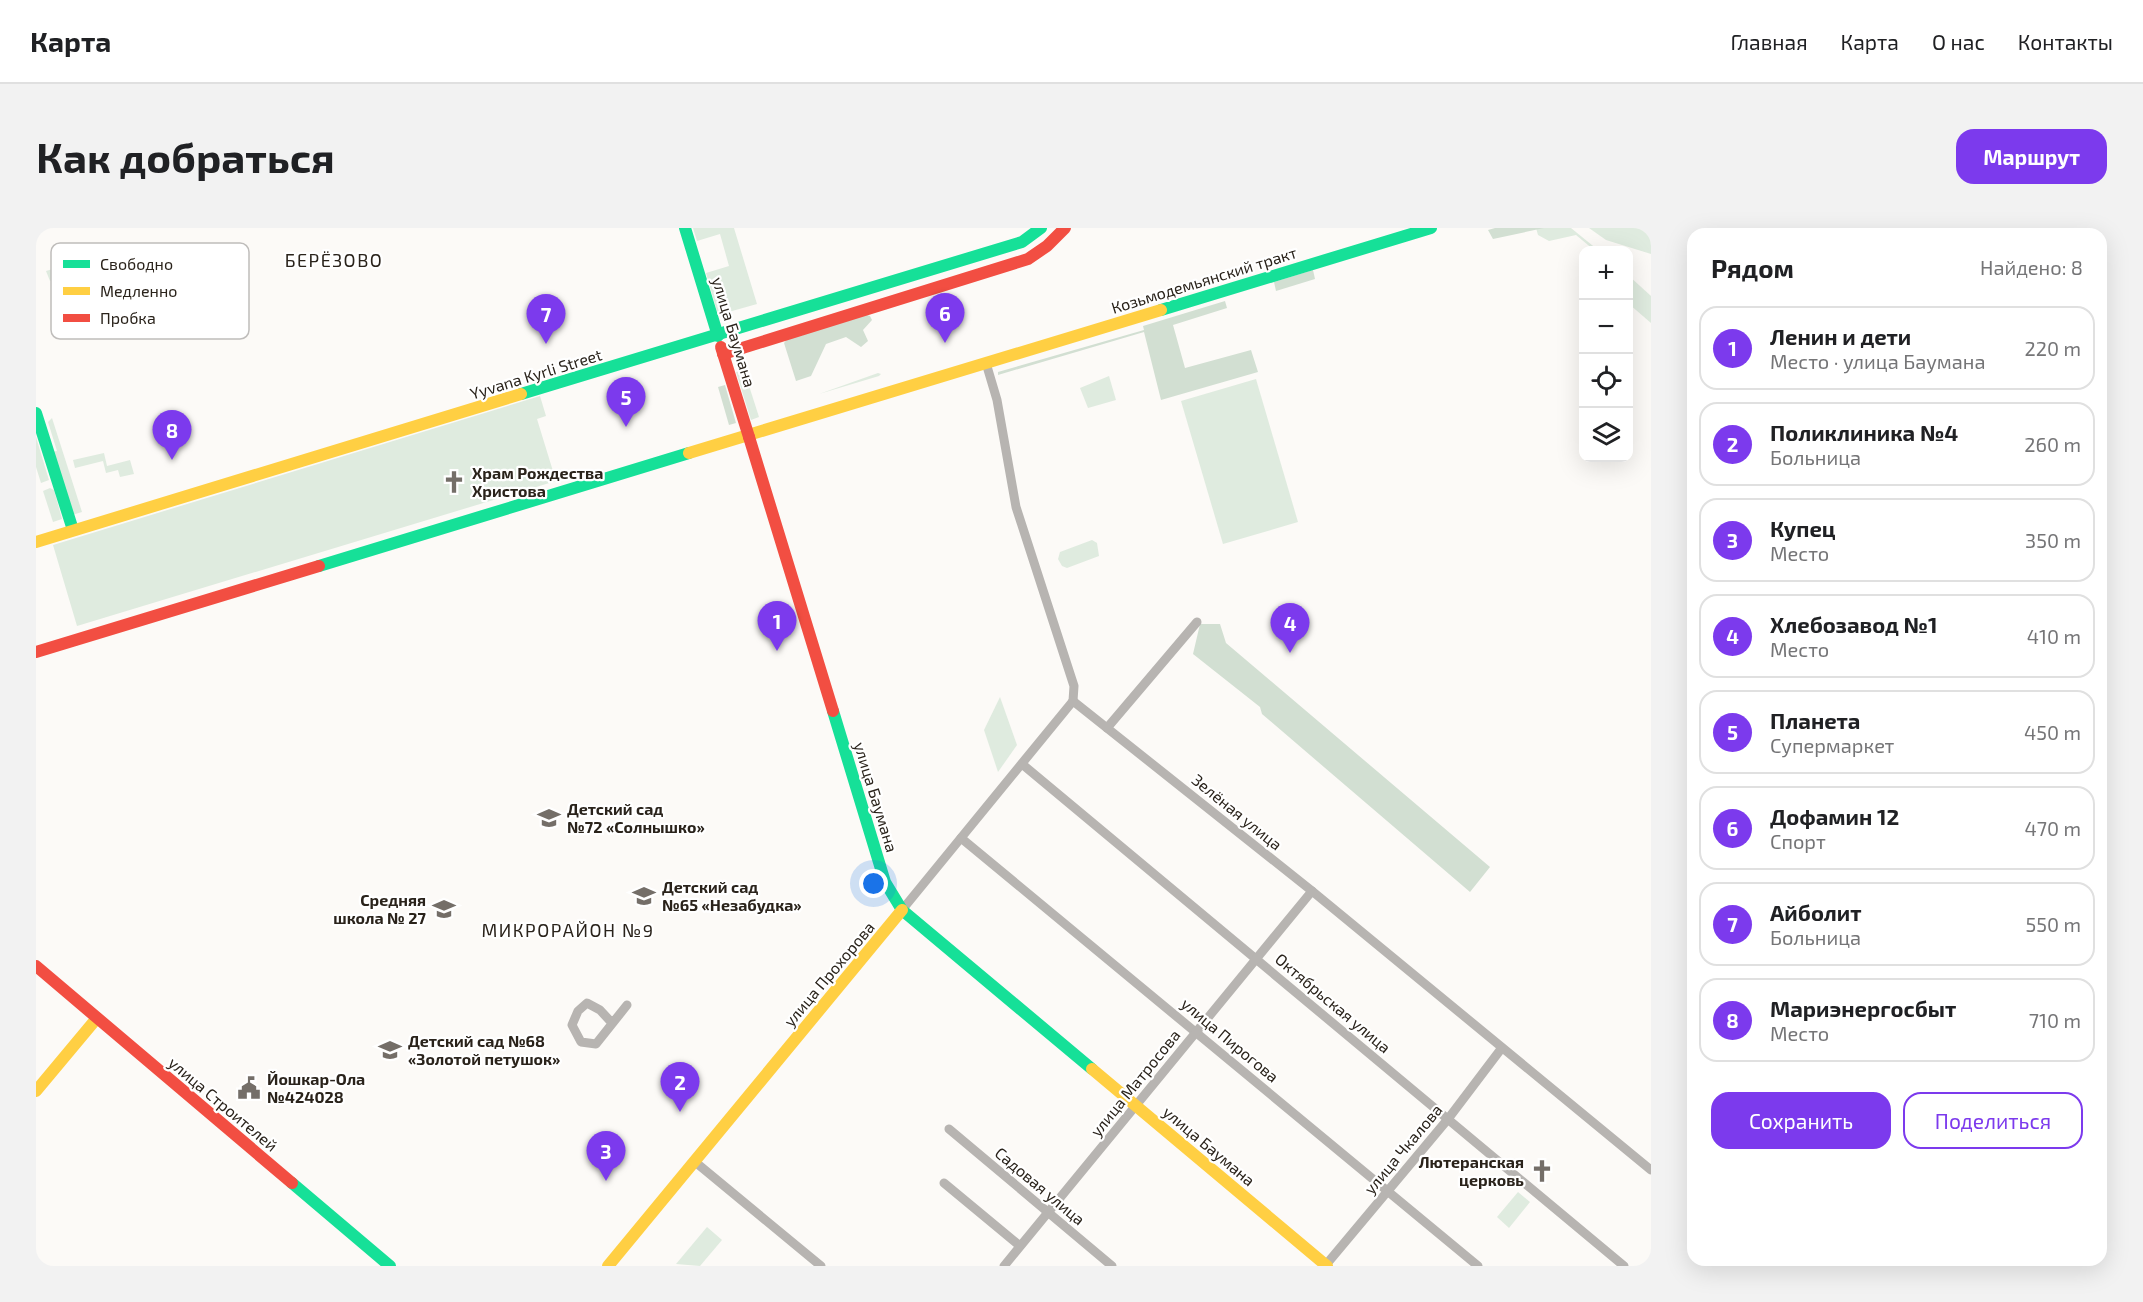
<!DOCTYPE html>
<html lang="ru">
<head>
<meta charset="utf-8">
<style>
	:root { --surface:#fff; --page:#f2f2f2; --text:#202124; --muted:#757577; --line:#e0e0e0; --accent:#7c3aed }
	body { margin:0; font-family:"Exo 2",sans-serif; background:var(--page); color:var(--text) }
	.controls { position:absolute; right:18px; top:18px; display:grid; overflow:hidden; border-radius:12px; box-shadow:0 6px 24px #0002 }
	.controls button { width:54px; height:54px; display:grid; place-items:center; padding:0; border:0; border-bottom:2px solid var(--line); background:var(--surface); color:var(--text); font:30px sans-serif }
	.you { position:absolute; left:838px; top:656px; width:21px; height:21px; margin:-15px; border:4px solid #fff; border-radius:50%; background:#1a73e8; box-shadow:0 0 0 9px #1a73e833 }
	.badge { display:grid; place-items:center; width:39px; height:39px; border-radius:50%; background:var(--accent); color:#fff; font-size:20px; font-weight:700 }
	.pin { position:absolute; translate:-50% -50px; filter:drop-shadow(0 2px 3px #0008) }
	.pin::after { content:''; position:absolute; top:32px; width:21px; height:18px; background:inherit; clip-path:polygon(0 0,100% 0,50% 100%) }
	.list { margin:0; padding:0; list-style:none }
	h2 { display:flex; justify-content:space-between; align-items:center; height:78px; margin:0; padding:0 24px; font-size:26px }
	h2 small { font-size:20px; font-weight:400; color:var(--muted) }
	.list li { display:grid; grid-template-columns:39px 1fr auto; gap:18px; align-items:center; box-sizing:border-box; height:84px; margin:0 12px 12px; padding:0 12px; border:2px solid var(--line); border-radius:18px }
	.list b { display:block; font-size:22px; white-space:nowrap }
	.list p { margin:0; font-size:20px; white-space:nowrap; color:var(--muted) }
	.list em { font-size:20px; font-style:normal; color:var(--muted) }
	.actions { display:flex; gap:12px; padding:18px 24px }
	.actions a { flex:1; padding:14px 0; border:2px solid var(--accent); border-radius:18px; text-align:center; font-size:21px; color:var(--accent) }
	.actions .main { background:var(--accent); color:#fff }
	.icon { flex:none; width:33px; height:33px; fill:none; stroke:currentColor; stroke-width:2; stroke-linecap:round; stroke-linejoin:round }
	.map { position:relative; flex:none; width:1615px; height:1038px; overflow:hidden; border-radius:18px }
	header { display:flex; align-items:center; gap:36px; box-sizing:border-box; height:84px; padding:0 30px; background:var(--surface); border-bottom:2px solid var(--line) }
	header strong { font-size:28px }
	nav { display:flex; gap:33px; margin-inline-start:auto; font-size:21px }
	.intro { display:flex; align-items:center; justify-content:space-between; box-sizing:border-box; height:144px; padding:0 36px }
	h1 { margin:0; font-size:42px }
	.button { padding:15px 27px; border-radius:18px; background:var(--accent); color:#fff; font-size:21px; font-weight:700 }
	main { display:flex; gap:36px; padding:0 36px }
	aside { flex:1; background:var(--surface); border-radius:18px; box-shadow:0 6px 24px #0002 }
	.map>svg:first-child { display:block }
	.green { fill:#dfebdf }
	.forest { fill:#d2dfd2 }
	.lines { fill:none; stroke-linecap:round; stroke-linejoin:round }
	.street { stroke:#b7b4b1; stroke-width:9 }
	.fast { stroke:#16e098; stroke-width:12 }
	.slow { stroke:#ffcf43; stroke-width:12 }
	.jam { stroke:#f24e42; stroke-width:12 }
	.labels { text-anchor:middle; stroke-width:4.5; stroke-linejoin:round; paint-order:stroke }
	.street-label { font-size:16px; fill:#2a231b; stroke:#fff }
	.poi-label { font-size:16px; font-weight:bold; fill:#2a231b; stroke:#fff; text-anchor:start }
	.neighbourhood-label { font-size:18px; letter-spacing:1.5px; fill:#2a231b; stroke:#fff }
	.key { fill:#fff; stroke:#bfbdbb; stroke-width:1.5 }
	.key-label { font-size:16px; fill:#2a231b }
</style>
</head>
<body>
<header>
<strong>Карта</strong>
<nav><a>Главная</a><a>Карта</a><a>О нас</a><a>Контакты</a></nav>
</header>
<div class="intro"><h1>Как добраться</h1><a class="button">Маршрут</a></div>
<main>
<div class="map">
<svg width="1615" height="1038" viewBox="0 0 1615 1038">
	<rect width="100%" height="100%" fill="#fcfaf7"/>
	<g class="green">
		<polygon points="657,0 698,0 721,76 682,87 670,45 693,38 684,6 661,13"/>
		<polygon points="1500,0 1535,0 1562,22 1558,22 1540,7 1513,13 1502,7"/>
		<polygon points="1553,0 1615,0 1615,26 1570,12"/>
		<polygon points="43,33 46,43 14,53 10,43"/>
		<polygon points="1593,48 1615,68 1615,95 1593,76"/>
		<polygon points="708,142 723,189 715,192 700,144"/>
		<polygon points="842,145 845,146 843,148 783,166"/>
		<polygon points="1073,148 1080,172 1052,180 1044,160"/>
		<polygon points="1220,151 1262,294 1187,316 1145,173"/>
		<polygon points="504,168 510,188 501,191 520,253 41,398 17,317"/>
		<polygon points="16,190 46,284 36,287 16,224 21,223 12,194"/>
		<polygon points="0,209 13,252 5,255 0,239"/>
		<polygon points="68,225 71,238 94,232 98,246 84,249 82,242 70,245 67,233 39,240 37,232"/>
		<polygon points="14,260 18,262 26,291 17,294 7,263"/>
		<polygon points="1056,312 1061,315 1063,328 1031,340 1026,338 1022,331 1024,324"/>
		<polygon points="964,469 981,517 962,544 948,502"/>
		<polygon points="1482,964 1494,974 1473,1000 1461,989"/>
		<polygon points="671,999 686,1012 664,1038 640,1036"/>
	</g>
	<g class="forest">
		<polygon points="1459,0 1508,0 1457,11 1452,2"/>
		<polygon points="1277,42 1279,51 1240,63 1238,54"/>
		<polygon points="1189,73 1191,80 1137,97 1149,140 1215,122 1222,144 1125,172 1108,104 962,147 962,144 1108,102 1107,98"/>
		<polygon points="828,86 834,88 836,92 827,102 832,113 825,119 810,109 790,116 775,148 760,153 748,115 752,110"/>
		<polygon points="689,157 700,195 693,197 682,159"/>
		<polygon points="1164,396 1184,396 1190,415 1454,639 1434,664 1226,486 1224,479 1157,426"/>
	</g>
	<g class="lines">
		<g class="street">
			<polyline points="950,135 961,172 980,279 1038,458 1037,473"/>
			<polyline points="1037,473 1276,663 1615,942"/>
			<polyline points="1071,500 1161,394"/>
			<polyline points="986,536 1588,1038"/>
			<polyline points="925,610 1442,1038"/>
			<polyline points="866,682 1037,473"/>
			<polyline points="576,795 564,782 551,775 542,783 536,797 545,814 560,816 591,777"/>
			<polyline points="913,901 1076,1038"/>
			<polyline points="658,933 785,1038"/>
			<polyline points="908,955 984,1018"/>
			<polyline points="968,1038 1276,663"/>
			<polyline points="1289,1038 1412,891 1465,821"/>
		</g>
		<g class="fast">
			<polyline points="649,0 682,108"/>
			<polyline points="1125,82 1395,0"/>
			<polyline points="485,166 986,14 1005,0"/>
			<polyline points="0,185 37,302"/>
			<polyline points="283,338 653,225"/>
			<polyline points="797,483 849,654 866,682 1056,841"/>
			<polyline points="256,955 354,1038"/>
		</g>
		<g class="slow">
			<polyline points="653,225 1125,82"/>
			<polyline points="0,314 485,166"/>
			<polyline points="1056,841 1291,1038"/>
			<polyline points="0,863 61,790"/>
			<polyline points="572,1038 866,682"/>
		</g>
		<g class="jam">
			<polyline points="685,119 713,209"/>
			<polyline points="687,126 992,31 1011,18 1029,0"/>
			<polyline points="713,209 797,483"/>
			<polyline points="0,424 283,338"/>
			<polyline points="0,738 256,955"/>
		</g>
	</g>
	<defs>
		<g id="church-bare" transform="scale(1.8)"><path d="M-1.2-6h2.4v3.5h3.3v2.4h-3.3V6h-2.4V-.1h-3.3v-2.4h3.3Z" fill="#746e68" stroke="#fff" stroke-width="2.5" paint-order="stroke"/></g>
		<g id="school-bare" transform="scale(1.8)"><path d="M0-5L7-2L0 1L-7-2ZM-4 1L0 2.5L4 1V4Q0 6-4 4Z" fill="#746e68" stroke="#fff" stroke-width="2.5" paint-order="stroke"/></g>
		<g id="civic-bare" transform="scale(1.8)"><path d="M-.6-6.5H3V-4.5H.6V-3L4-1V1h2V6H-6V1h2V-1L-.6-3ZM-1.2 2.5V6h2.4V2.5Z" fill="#746e68" stroke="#fff" stroke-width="2.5" paint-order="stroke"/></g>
	</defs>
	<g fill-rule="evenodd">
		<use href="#church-bare" x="418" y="254"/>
		<use href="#school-bare" x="513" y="590"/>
		<use href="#school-bare" x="608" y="668"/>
		<use href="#school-bare" x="408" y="681"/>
		<use href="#school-bare" x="354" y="822"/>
		<use href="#civic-bare" x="213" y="860"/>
		<use href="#church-bare" x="1506" y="943"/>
	</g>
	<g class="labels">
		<g class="street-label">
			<text transform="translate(1168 52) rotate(-17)" y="6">Козьмодемьянский тракт</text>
			<text transform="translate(698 104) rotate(73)" y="6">улица Баумана</text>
			<text transform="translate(500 146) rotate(-17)" y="6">Yyvana Kyrli Street</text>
			<text transform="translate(840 569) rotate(73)" y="6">улица Баумана</text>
			<text transform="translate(1201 584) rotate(39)" y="6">Зелёная улица</text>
			<text transform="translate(793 746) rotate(-50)" y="6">улица Прохорова</text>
			<text transform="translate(1297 775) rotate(40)" y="6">Октябрьская улица</text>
			<text transform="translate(1194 812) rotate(40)" y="6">улица Пирогова</text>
			<text transform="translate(1099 855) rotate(-51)" y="6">улица Матросова</text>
			<text transform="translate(187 876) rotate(40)" y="6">улица Строителей</text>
			<text transform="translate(1173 918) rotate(40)" y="6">улица Баумана</text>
			<text transform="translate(1367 921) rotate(-50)" y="6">улица Чкалова</text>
			<text transform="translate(1004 958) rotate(40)" y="6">Садовая улица</text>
		</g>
		<g class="poi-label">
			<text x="436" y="251">Храм Рождества<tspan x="436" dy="18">Христова</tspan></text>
			<text x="531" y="587">Детский сад<tspan x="531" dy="18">№72 «Солнышко»</tspan></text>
			<text x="626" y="665">Детский сад<tspan x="626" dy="18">№65 «Незабудка»</tspan></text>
			<text x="390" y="678" text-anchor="end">Средняя<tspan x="390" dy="18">школа № 27</tspan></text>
			<text x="372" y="819">Детский сад №68<tspan x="372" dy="18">«Золотой петушок»</tspan></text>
			<text x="231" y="857">Йошкар-Ола<tspan x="231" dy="18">№424028</tspan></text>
			<text x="1488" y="940" text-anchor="end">Лютеранская<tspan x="1488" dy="18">церковь</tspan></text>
		</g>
		<g class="neighbourhood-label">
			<text x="298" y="39">БЕРЁЗОВО</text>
			<text x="532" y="709">МИКРОРАЙОН №9</text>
		</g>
	</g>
	<rect x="15" y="15" width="198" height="96" rx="9" class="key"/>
	<rect x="27" y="32" width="27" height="8" fill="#16e098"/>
	<rect x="27" y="59" width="27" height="8" fill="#ffcf43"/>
	<rect x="27" y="86" width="27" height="8" fill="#f24e42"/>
	<g class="key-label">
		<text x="64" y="42">Свободно</text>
		<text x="64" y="69">Медленно</text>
		<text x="64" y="96">Пробка</text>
	</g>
</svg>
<div class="controls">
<button>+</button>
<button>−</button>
<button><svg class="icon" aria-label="locate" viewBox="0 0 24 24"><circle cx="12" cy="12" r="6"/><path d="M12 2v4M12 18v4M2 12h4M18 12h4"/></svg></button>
<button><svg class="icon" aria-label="layers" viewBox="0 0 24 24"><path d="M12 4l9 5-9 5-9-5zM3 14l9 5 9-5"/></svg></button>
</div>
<div class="you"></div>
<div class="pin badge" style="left:741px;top:423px">1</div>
<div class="pin badge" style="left:644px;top:884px">2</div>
<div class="pin badge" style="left:570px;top:953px">3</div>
<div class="pin badge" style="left:1254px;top:425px">4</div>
<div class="pin badge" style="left:590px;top:199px">5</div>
<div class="pin badge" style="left:909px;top:115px">6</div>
<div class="pin badge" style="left:510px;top:116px">7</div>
<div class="pin badge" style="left:136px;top:232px">8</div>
</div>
<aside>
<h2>Рядом<small>Найдено: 8</small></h2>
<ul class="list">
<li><span class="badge">1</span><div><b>Ленин и дети</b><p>Место · улица Баумана</p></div><em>220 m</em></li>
<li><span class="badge">2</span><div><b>Поликлиника №4</b><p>Больница</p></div><em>260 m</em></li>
<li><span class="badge">3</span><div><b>Купец</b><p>Место</p></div><em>350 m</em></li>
<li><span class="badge">4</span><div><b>Хлебозавод №1</b><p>Место</p></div><em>410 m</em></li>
<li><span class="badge">5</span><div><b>Планета</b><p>Супермаркет</p></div><em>450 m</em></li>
<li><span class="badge">6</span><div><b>Дофамин 12</b><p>Спорт</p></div><em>470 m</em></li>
<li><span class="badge">7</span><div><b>Айболит</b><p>Больница</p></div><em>550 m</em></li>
<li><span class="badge">8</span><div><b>Мариэнергосбыт</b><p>Место</p></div><em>710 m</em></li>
</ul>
<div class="actions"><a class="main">Сохранить</a><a>Поделиться</a></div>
</aside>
</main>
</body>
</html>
